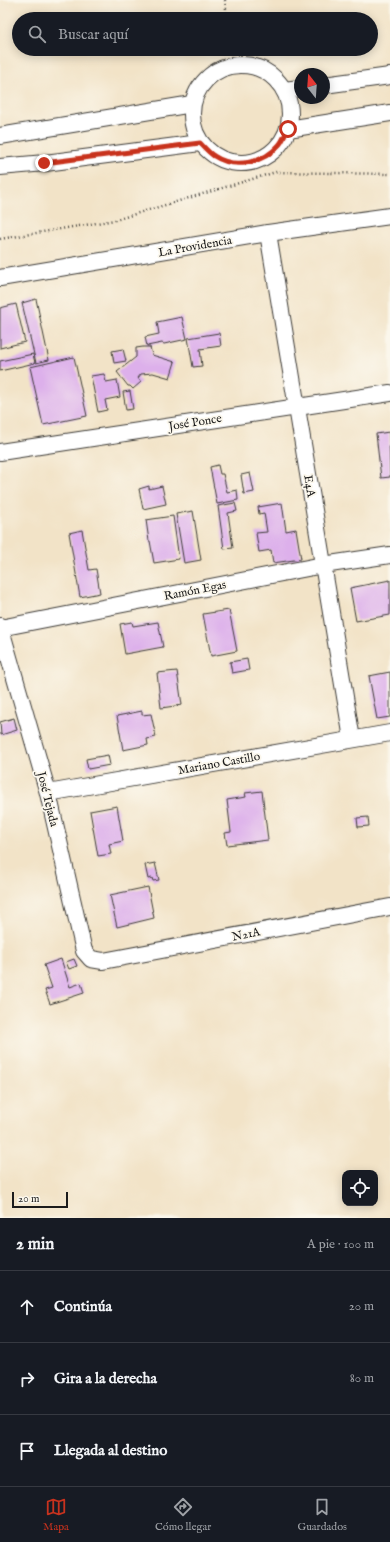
<!DOCTYPE html>
<html lang="es">
<head>
<meta charset="utf-8">
<style>
	:root { --surface:#171b24; --page:#242831; --text:#f1f3f6; --muted:#9ea1a6; --line:#363941; --accent:#c8321e }
	body { margin:0; font-family:"IM FELL English",serif; background:var(--page); color:var(--text) }
	.controls { position:absolute; right:12px; bottom:12px; display:grid; overflow:hidden; border-radius:8px; box-shadow:0 2px 10px #0003 }
	.controls button { width:36px; height:36px; display:grid; place-items:center; padding:0; border:0; border-bottom:1px solid var(--line); background:var(--surface); color:var(--text); font:20px sans-serif }
	.compass { position:absolute; left:294px; top:68px; width:36px; height:36px; border-radius:50%; background:var(--surface); box-shadow:0 2px 10px #0003; rotate:343deg }
	.scale { position:absolute; left:12px; bottom:10px; width:56px; box-sizing:border-box; padding-left:4px; border:2px solid #1c1c1c; border-top:0; font-size:11px; line-height:14px; white-space:nowrap; color:#1c1c1c; -webkit-text-stroke:3px #fbf7ec; paint-order:stroke }
	.stop { position:absolute; width:12px; height:12px; margin:-9px; border:3px solid #c8321e; border-radius:50%; background:#fff }
	.stop.end { background:#c8321e; border-color:#fff; box-shadow:0 1px 4px #0008 }
	.list { margin:0; padding:0; list-style:none }
	h2 { display:flex; justify-content:space-between; align-items:center; height:52px; margin:0; padding:0 16px; font-size:17px }
	h2 small { font-size:13px; font-weight:400; color:var(--muted) }
	.list li { display:grid; grid-template-columns:26px 1fr auto; gap:12px; align-items:center; box-sizing:border-box; height:72px; padding:0 16px; border-top:1px solid var(--line) }
	.list b { display:block; font-size:15px; white-space:nowrap }
	.list em { font-size:13px; font-style:normal; color:var(--muted) }
	.icon { flex:none; width:22px; height:22px; fill:none; stroke:currentColor; stroke-width:2; stroke-linecap:round; stroke-linejoin:round }
	.map { position:relative; flex:none; width:390px; height:1218px; overflow:hidden }
	.search { position:absolute; background:var(--surface); box-shadow:0 2px 10px #0003; left:12px; right:12px; top:12px; height:44px; display:flex; align-items:center; gap:10px; box-sizing:border-box; padding:0 14px; border-radius:22px; color:var(--muted); font-size:15px }
	.sheet { height:268px; background:var(--surface) }
	nav { display:flex; justify-content:space-around; align-items:center; box-sizing:border-box; height:56px; border-top:1px solid var(--line); background:var(--surface); font-size:11px; color:var(--muted) }
	nav a { display:grid; justify-items:center; gap:2px }
	nav .on { color:var(--accent) }
	.map>svg:first-child { display:block }
	.building { fill:#ddb0eb }
	.lines { fill:none; stroke-linecap:round; stroke-linejoin:round }
	.street-casing { stroke:#3c3a36; stroke-width:18 }
	.path { stroke:#3c3a36; stroke-width:2.5; stroke-dasharray:1 3; stroke-linecap:butt }
	.street { stroke:#fff; stroke-width:16 }
	.route { stroke:#c8321e; stroke-width:5 }
	.labels { text-anchor:middle; stroke-width:3.5; stroke-linejoin:round; paint-order:stroke }
	.street-label { font-size:12px; fill:#1c1c1c; stroke:#fbf7ec }
</style>
</head>
<body>
<div class="map">
<svg width="390" height="1218" viewBox="0 0 390 1218">
	<rect width="100%" height="100%" fill="#fbf7ec"/>
	<filter id="ink" filterUnits="userSpaceOnUse"><feTurbulence type="fractalNoise" baseFrequency=".025" numOctaves="2"/><feDisplacementMap in="SourceGraphic" scale="8" xChannelSelector="R" yChannelSelector="G"/><feConvolveMatrix kernelMatrix="1 2 1 2 8 2 1 2 1" color-interpolation-filters="sRGB"/></filter>
	<filter id="wash" filterUnits="userSpaceOnUse"><feTurbulence type="fractalNoise" baseFrequency=".012" numOctaves="4" result="noise"/><feDisplacementMap in="SourceGraphic" scale="16" xChannelSelector="R" yChannelSelector="G"/><feGaussianBlur stdDeviation="0.9" result="paint"/><feColorMatrix in="noise" values="0 0 0 0 0 0 0 0 0 0 0 0 0 0 0 0 0 1.4 0 .05"/><feComposite in="paint" operator="in"/></filter>
	<g filter="url(#wash)">
		<rect width="100%" height="100%" fill="#f2e3c7"/>
		<g id="blocks">
			<g class="building">
				<polygon points="36,299 49,360 36,363 22,303"/>
				<polygon points="16,304 25,342 0,348 0,308"/>
				<polygon points="182,317 187,339 164,344 162,343 147,346 145,337 159,334 157,322"/>
				<polygon points="219,333 221,346 200,349 202,366 193,367 188,338"/>
				<polygon points="143,347 150,347 152,355 175,362 170,378 153,373 141,374 138,378 141,382 133,389 130,386 128,386 117,372 136,357 136,348"/>
				<polygon points="123,349 126,361 114,363 112,351"/>
				<polygon points="33,354 35,363 0,371 0,361"/>
				<polygon points="74,357 87,416 43,425 30,367"/>
				<polygon points="104,374 106,382 117,380 120,397 105,400 107,410 98,412 91,376"/>
				<polygon points="130,391 133,409 126,410 123,392"/>
				<polygon points="389,432 390,477 381,478 376,434"/>
				<polygon points="218,465 220,474 223,474 227,492 237,490 238,500 217,504 210,467"/>
				<polygon points="250,473 254,492 244,494 241,475"/>
				<polygon points="149,486 149,489 162,486 166,504 143,509 139,489"/>
				<polygon points="235,503 237,511 228,513 233,548 224,549 218,506"/>
				<polygon points="282,503 286,531 296,529 301,559 273,563 271,550 259,552 256,533 267,532 264,513 259,514 258,507"/>
				<polygon points="193,511 201,560 184,563 176,514"/>
				<polygon points="173,516 179,559 154,563 150,541 149,541 146,520"/>
				<polygon points="82,530 89,570 96,569 100,593 80,597 69,533"/>
				<polygon points="390,580 390,615 356,621 350,588"/>
				<polygon points="229,610 237,651 211,656 203,614"/>
				<polygon points="132,622 133,626 158,622 163,647 125,654 120,624"/>
				<polygon points="247,659 249,670 232,673 230,662"/>
				<polygon points="177,671 182,705 161,708 157,673"/>
				<polygon points="390,672 390,717 377,719 369,676"/>
				<polygon points="142,711 142,715 151,714 156,737 147,739 148,745 123,750 117,716"/>
				<polygon points="14,718 17,730 1,735 0,722"/>
				<polygon points="108,755 110,765 88,769 86,759"/>
				<polygon points="262,791 268,840 227,845 225,833 231,832 227,800 246,797 245,793"/>
				<polygon points="117,806 123,841 109,844 111,854 98,856 90,811"/>
				<polygon points="368,817 369,826 358,827 357,818"/>
				<polygon points="155,863 159,880 153,881 152,878 148,879 145,865"/>
				<polygon points="148,887 154,918 117,927 110,895"/>
				<polygon points="61,959 70,987 81,983 84,993 50,1004 45,990 52,988 44,965"/>
				<polygon points="74,959 77,966 69,969 66,962"/>
			</g>
		</g>
	</g>
	<g filter="url(#ink)">
		<use href="#blocks" fill-opacity="0" stroke="#3c3a36" stroke-width="1"/>
		<g class="lines">
			<g class="street-casing">
				<g id="street">
					<circle cx="241" cy="114" r="49"/>
					<polyline points="324,85 390,76"/>
					<polyline points="284,90 300,88"/>
					<polyline points="288,129 390,113"/>
					<polyline points="0,136 192,104"/>
					<polyline points="0,167 45,163 200,143"/>
					<polyline points="268,233 352,739"/>
					<polyline points="0,278 268,233 390,216"/>
					<polyline points="0,452 390,393"/>
					<polyline points="0,626 48,793 84,951 91,959 103,961 390,907"/>
					<polyline points="0,628 323,565 390,555"/>
					<polyline points="48,793 390,733"/>
				</g>
			</g>
			<g class="path">
				<polyline points="225,0 227,19"/>
				<polyline points="231,49 233,66"/>
				<polyline points="0,239 115,220 276,172 390,174"/>
			</g>
			<use href="#street" class="street"/>
		</g>
	</g>
	<g class="lines" filter="url(#ink)">
		<path class="route" d="M44,163L200,143C204,147 209,153 214,156C234,169 263,164 279,145C283,141 285,134 288,129"/>
	</g>
	<g class="labels">
		<g class="street-label">
			<text transform="translate(195 246) rotate(-10)" y="4">La Providencia</text>
			<text transform="translate(195 422) rotate(-9)" y="4">José Ponce</text>
			<text transform="translate(310 486) rotate(81)" y="4">E4A</text>
			<text transform="translate(195 590) rotate(-11)" y="4">Ramón Egas</text>
			<text transform="translate(219 763) rotate(-10)" y="4">Mariano Castillo</text>
			<text transform="translate(48 799) rotate(76)" y="4">José Tejada</text>
			<text transform="translate(246 934) rotate(-11)" y="4">N21A</text>
		</g>
	</g>
</svg>
<div class="controls">
<button><svg class="icon" aria-label="locate" viewBox="0 0 24 24"><circle cx="12" cy="12" r="6"/><path d="M12 2v4M12 18v4M2 12h4M18 12h4"/></svg></button>
</div>
<svg class="compass" viewBox="-18 -18 36 36"><path d="M0-13l5 13h-10z" fill="#e53935"/><path d="M0 13l5-13h-10z" fill="#9ea1a6"/></svg>
<div class="scale">20 m</div>
<div class="stop" style="left:288px;top:129px"></div>
<div class="stop end" style="left:44px;top:163px"></div>
<div class="search"><svg class="icon" aria-label="search" viewBox="0 0 24 24"><circle cx="10" cy="10" r="6"/><path d="M15 15l6 6"/></svg>Buscar aquí</div>
</div>
<section class="sheet">
<h2>2 min<small>A pie · 100 m</small></h2>
<ul class="list">
<li><svg class="icon" aria-label="ahead" viewBox="0 0 24 24"><path d="M12 20V5M6 11l6-6 6 6"/></svg><div><b>Continúa</b></div><em>20 m</em></li>
<li><svg class="icon" aria-label="right" viewBox="0 0 24 24"><path d="M7 20v-9h11M14 6l5 5-5 5"/></svg><div><b>Gira a la derecha</b></div><em>80 m</em></li>
<li><svg class="icon" aria-label="arrive" viewBox="0 0 24 24"><path d="M6 21V4h12l-3 4 3 4H6"/></svg><div><b>Llegada al destino</b></div></li>
</ul>
</section>
<nav>
<a class="on"><svg class="icon" aria-label="map" viewBox="0 0 24 24"><path d="M3 6l6-2 6 2 6-2v14l-6 2-6-2-6 2zM9 4v14M15 6v14"/></svg>Mapa</a>
<a><svg class="icon" aria-label="directions" viewBox="0 0 24 24"><path d="M12 3l9 9-9 9-9-9zM9 14v-3h6M13 9l2 2-2 2"/></svg>Cómo llegar</a>
<a><svg class="icon" aria-label="saved" viewBox="0 0 24 24"><path d="M7 4h10v16l-5-4-5 4z"/></svg>Guardados</a>
</nav>
</body>
</html>
